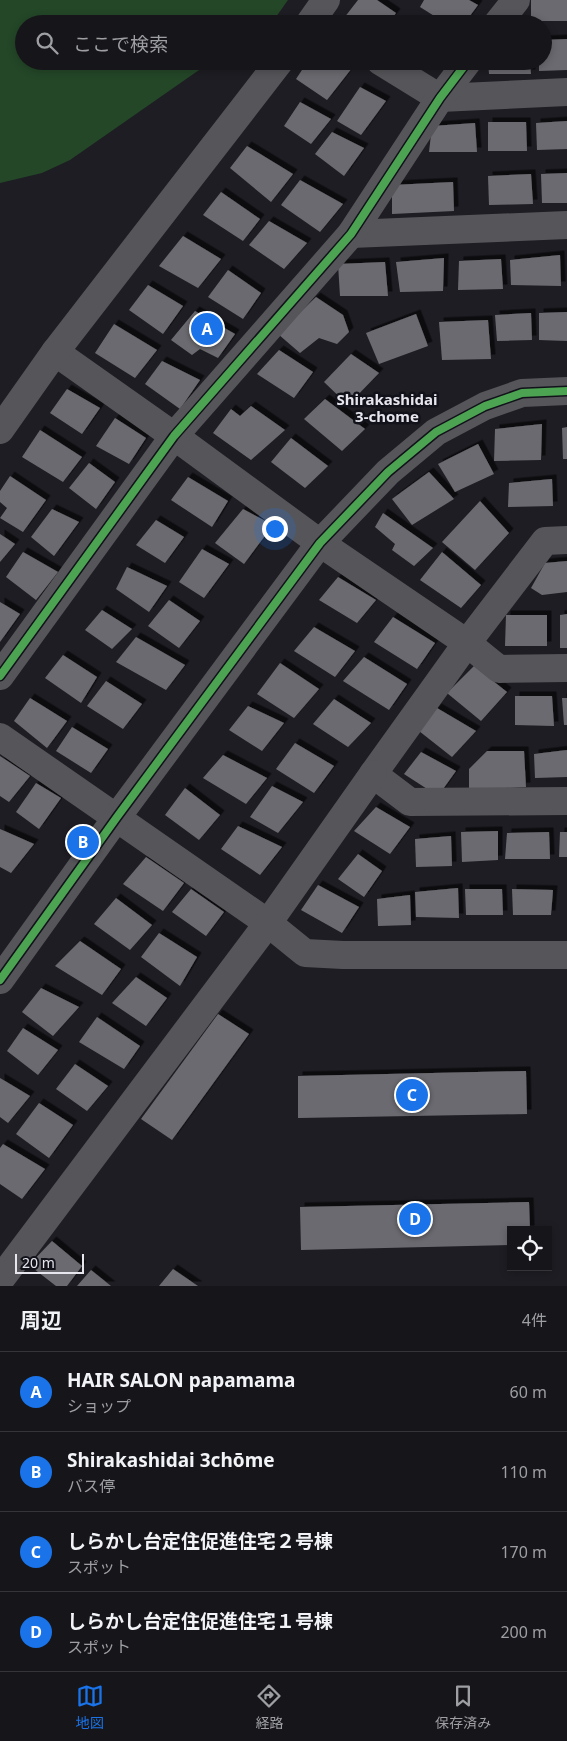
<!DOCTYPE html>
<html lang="ja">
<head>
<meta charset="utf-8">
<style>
	:root { --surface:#16161a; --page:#232327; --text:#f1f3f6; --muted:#9e9fa2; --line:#353539; --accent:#1a73e8 }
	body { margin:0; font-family:"Noto Sans","Noto Sans JP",sans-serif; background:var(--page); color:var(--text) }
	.controls { position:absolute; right:15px; bottom:15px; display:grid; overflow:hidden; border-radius:0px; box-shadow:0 2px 8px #0003 }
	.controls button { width:45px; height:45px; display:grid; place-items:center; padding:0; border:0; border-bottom:1px solid var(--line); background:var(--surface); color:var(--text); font:25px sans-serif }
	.scale { position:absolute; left:15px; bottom:12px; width:69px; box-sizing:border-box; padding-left:5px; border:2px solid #e7e6ee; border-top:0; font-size:14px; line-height:18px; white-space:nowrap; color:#e7e6ee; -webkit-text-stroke:4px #12121b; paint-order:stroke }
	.you { position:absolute; left:274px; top:528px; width:18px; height:18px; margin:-12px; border:4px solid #fff; border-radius:50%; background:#1a73e8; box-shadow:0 0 0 8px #1a73e833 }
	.badge { display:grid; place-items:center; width:32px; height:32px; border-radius:50%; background:var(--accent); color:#fff; font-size:16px; font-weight:700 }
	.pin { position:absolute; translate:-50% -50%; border:2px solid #fff; box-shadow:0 1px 5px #0006 }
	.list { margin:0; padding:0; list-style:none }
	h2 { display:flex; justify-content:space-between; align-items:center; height:65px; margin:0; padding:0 20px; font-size:21px }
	h2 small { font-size:16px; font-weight:400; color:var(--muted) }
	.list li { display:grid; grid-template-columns:32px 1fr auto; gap:15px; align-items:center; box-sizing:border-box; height:80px; padding:0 20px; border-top:1px solid var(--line) }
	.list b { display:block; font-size:19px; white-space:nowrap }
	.list p { margin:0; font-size:16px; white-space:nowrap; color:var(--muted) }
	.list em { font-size:16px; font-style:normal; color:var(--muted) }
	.icon { flex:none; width:28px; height:28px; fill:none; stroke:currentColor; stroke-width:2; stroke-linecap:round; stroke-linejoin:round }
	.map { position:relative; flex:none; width:567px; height:1286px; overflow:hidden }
	.search { position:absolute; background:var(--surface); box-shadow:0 2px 8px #0003; left:15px; right:15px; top:15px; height:55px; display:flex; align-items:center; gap:12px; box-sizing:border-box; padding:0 18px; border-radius:28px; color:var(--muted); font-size:19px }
	.sheet { height:385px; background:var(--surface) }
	nav { display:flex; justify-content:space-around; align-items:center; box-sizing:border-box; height:70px; border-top:1px solid var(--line); background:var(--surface); font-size:14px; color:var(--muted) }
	nav a { display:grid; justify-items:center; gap:2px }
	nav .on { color:var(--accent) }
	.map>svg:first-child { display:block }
	.forest { fill:#244728 }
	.building { fill:#6b6b70; filter:url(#shadow) }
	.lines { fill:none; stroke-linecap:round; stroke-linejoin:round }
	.minor { stroke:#56565a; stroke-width:28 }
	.tertiary { stroke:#56565a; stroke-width:28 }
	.cycleway-casing { stroke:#12121b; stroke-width:11 }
	.cycleway { stroke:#4ca352; stroke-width:8 }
	.labels { text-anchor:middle; stroke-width:5; stroke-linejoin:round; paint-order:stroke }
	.neighbourhood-label { font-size:15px; font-weight:bold; fill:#e7e6ee; stroke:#12121b }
</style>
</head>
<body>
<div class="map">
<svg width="567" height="1286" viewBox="0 0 567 1286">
	<defs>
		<filter id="shadow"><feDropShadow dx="4.5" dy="-4.5" stdDeviation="0" flood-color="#0009"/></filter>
	</defs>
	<rect width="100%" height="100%" fill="#1d1d23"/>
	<polygon class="forest" points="0,0 288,0 276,17 266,24 24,24 24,61 212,61 70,160 42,173 0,183"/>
	<g class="building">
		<polygon points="358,0 377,0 396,13 388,24 352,24 344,18"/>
		<polygon points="424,0 469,0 478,5 464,24 447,24 420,7"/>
		<rect x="531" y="0" width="36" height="21"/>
		<polygon points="567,39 567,70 539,71 539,61 543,61 543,40"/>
		<polygon points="308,61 340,61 352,68 327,100 296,79"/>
		<polygon points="409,61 431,61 424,70"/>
		<polygon points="488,61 530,61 531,74 489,74"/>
		<polygon points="360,87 386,101 361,135 337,121"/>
		<polygon points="300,102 331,119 311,144 284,126"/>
		<polygon points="567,121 567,149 537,150 536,123"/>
		<polygon points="488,122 526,122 527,151 488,151"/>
		<polygon points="475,123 477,152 429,152 432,126"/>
		<polygon points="332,132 364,148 344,176 315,154"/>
		<polygon points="247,146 293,174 271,202 230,168"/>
		<polygon points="567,173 567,203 542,203 541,174"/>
		<polygon points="531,174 533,204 489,205 488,176"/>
		<polygon points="300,180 343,204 320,232 281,205"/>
		<polygon points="453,182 454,211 392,214 392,185"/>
		<polygon points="221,192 260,219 243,241 203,215"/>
		<polygon points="269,221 307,243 284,269 249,245"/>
		<polygon points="183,236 221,259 198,288 159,266"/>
		<polygon points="560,255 561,286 511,285 510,260"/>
		<polygon points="444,258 443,291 400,292 396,262"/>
		<polygon points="501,259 503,289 458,290 459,261"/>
		<polygon points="385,262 388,296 340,296 338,264"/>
		<polygon points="228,270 261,293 243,319 208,297"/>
		<polygon points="148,285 183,306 163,334 129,310"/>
		<polygon points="316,297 343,315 349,332 337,344 319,338 300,353 278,334"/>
		<polygon points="195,311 235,334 218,358 200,349 192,355 171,340"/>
		<polygon points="567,312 567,341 539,340 539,313"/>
		<polygon points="531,313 532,340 497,341 495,315"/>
		<polygon points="416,314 428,346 379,364 366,333"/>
		<polygon points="488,320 491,359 442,360 439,322"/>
		<polygon points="114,324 157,350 135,378 95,353"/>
		<polygon points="279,350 313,372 294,398 257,374"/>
		<polygon points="351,354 379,373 348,405 324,382"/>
		<polygon points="162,361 200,380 180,409 145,384"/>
		<polygon points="67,389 100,408 82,434 50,413"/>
		<polygon points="325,399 365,429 342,451 304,419"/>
		<polygon points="251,406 285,430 251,460 213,433 231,409 240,416"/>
		<polygon points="115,418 146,438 129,464 96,446"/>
		<polygon points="542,424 541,460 494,461 495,429"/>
		<polygon points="567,427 567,459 563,459 562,428"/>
		<polygon points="40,430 82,457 63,482 22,457"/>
		<polygon points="291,438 328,466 305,488 271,462"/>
		<polygon points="478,444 494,474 455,492 438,464"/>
		<polygon points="89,463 115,482 96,509 69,488"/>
		<polygon points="429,472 454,499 412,525 392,499"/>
		<polygon points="10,476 46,500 23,532 0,518 7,508 0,502 0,491"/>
		<polygon points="188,477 228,501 212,527 171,500"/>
		<polygon points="552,479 553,506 508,507 509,483"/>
		<polygon points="480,501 509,533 475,570 442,542"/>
		<polygon points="52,509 79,522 54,556 31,537"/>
		<polygon points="243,509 273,525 244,564 215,543"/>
		<polygon points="383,513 433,548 414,566 392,550 395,544 375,527"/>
		<polygon points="156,520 184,537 165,563 136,545"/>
		<polygon points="0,534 15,544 0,562"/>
		<polygon points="202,549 229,564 204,598 179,582"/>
		<polygon points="23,552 58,572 36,600 6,577"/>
		<polygon points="442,552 481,585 461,608 420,580"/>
		<polygon points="567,561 567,592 542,595 531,588 545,563"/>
		<polygon points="127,567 167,586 149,612 116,589"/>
		<polygon points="338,577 376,600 357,623 319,600"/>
		<polygon points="169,600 200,621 179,648 148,626"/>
		<polygon points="0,602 20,614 0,642"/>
		<polygon points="102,610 132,629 112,649 85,630"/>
		<polygon points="567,614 567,648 560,648 560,615"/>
		<polygon points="506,615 547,615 547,646 505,646"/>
		<polygon points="393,617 435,643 417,669 374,642"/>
		<polygon points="314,627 355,651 335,677 294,651"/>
		<polygon points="136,637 185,665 166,690 116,662"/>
		<polygon points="63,655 97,677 81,703 45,678"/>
		<polygon points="364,657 407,684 389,710 343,681"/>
		<polygon points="280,663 319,689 294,718 257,694"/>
		<polygon points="474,666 507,692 481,721 447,693"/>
		<polygon points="106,681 142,704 123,729 87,706"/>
		<polygon points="515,696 552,696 554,726 515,725"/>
		<polygon points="30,698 67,721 47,748 14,721"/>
		<polygon points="562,698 567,698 567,725 564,725"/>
		<polygon points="334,699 371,723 348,747 313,724"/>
		<polygon points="248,706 284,723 262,751 229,730"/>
		<polygon points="437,708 476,731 452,757 419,731"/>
		<polygon points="72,727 108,749 91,773 56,751"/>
		<polygon points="295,743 334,766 314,793 276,769"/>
		<polygon points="567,750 567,777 535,778 534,754"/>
		<polygon points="487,751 524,751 526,787 469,790 469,769"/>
		<polygon points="421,752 456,771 438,796 404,774"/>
		<polygon points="223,755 267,778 246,804 203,778"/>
		<polygon points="0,756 30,776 9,802 0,796"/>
		<polygon points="36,783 61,798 39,829 16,812"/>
		<polygon points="272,786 303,802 278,833 250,817"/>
		<polygon points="185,788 220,815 199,840 165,815"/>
		<polygon points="376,807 410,827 390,854 354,831"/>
		<polygon points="238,826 282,847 260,875 221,849"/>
		<polygon points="0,829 34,844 11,873 0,867"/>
		<polygon points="498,831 498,860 462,862 461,832"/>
		<polygon points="549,832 550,859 505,859 507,833"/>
		<polygon points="560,832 567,832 567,857 559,857"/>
		<polygon points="451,836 452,866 416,867 415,839"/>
		<polygon points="358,854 382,871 364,897 338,879"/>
		<polygon points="146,857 184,883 163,911 123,884"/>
		<polygon points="318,885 359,907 342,933 301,910"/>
		<polygon points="458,888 459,918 416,917 415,892"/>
		<polygon points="191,889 224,912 206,936 172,912"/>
		<polygon points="465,889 502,889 503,915 466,915"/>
		<polygon points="512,889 553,890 551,915 513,915"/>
		<polygon points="410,895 411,925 378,926 377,899"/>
		<polygon points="116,898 152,925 130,950 94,924"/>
		<polygon points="159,933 197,957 180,986 141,957"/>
		<polygon points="80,941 121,969 102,995 55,966"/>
		<polygon points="136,977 167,998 146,1026 112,1003"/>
		<polygon points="41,988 79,1007 53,1036 22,1012"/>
		<polygon points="218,1014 249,1034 172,1140 141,1119"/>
		<polygon points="97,1017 140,1046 124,1069 79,1042"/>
		<polygon points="23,1028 58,1050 38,1075 7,1051"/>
		<polygon points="75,1064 108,1086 87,1111 56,1089"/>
		<polygon points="526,1071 527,1114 298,1118 298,1076"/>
		<polygon points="0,1078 30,1096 8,1123 0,1117"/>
		<polygon points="39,1103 73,1125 49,1158 16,1134"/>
		<polygon points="3,1144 45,1169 22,1199 0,1184 0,1148"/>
		<polygon points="529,1202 530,1230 511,1230 511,1245 301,1250 300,1207"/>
		<polygon points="52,1241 82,1266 67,1286 56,1286 29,1265"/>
		<polygon points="173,1269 198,1286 159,1286"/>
		<polygon points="91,1270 111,1286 77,1286"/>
	</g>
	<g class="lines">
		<g class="minor">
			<polyline points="309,24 326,0"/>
			<polyline points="497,24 516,0"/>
			<polyline points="380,61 440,98 567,92"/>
			<polyline points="351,234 567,225"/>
			<polyline points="55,352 174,436 320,543 467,643 499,669 567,668"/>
			<polyline points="0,430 55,352 280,61"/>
			<polyline points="567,540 545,541 467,643 373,774 410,802 567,801"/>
			<polyline points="0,676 174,436 351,234 440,98 468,61"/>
			<polyline points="0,737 268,923 305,953 343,955 567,955"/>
			<polyline points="0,1280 268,923 373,774"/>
		</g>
		<polyline class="tertiary" points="0,980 117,817 320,543 388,472 436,432 485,406 522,393 567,391"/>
		<g class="cycleway-casing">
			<g id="cycleway">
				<polyline points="0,676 174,436 351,234 440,98 468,61"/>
				<polyline points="0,980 117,817 320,543 388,472 436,432 485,406 522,393 567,391"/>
			</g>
		</g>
		<use href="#cycleway" class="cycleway"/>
	</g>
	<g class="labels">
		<g class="neighbourhood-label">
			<text x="387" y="405">Shirakashidai<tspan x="387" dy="17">3-chome</tspan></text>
		</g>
	</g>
</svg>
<div class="controls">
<button><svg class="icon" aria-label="locate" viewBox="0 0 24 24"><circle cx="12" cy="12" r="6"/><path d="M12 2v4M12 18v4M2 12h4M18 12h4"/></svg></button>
</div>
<div class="scale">20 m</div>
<div class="you"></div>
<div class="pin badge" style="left:207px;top:329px">A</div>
<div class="pin badge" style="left:83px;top:842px">B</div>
<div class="pin badge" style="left:412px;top:1095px">C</div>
<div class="pin badge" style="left:415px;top:1219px">D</div>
<div class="search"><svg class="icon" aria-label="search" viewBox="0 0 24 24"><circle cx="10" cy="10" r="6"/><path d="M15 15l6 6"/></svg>ここで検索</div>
</div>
<section class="sheet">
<h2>周辺<small>4件</small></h2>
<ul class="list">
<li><span class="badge">A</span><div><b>HAIR SALON papamama</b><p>ショップ</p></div><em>60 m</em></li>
<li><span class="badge">B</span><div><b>Shirakashidai 3chōme</b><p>バス停</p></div><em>110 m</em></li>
<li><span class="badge">C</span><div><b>しらかし台定住促進住宅２号棟</b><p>スポット</p></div><em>170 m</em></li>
<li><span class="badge">D</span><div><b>しらかし台定住促進住宅１号棟</b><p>スポット</p></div><em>200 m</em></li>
</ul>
</section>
<nav>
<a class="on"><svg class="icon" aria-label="map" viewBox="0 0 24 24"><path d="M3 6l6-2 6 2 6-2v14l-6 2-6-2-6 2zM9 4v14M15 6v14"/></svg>地図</a>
<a><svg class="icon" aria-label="directions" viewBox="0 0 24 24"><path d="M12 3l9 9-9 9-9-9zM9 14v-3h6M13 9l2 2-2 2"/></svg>経路</a>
<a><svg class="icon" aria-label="saved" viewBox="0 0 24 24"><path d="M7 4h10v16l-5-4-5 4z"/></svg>保存済み</a>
</nav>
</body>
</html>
